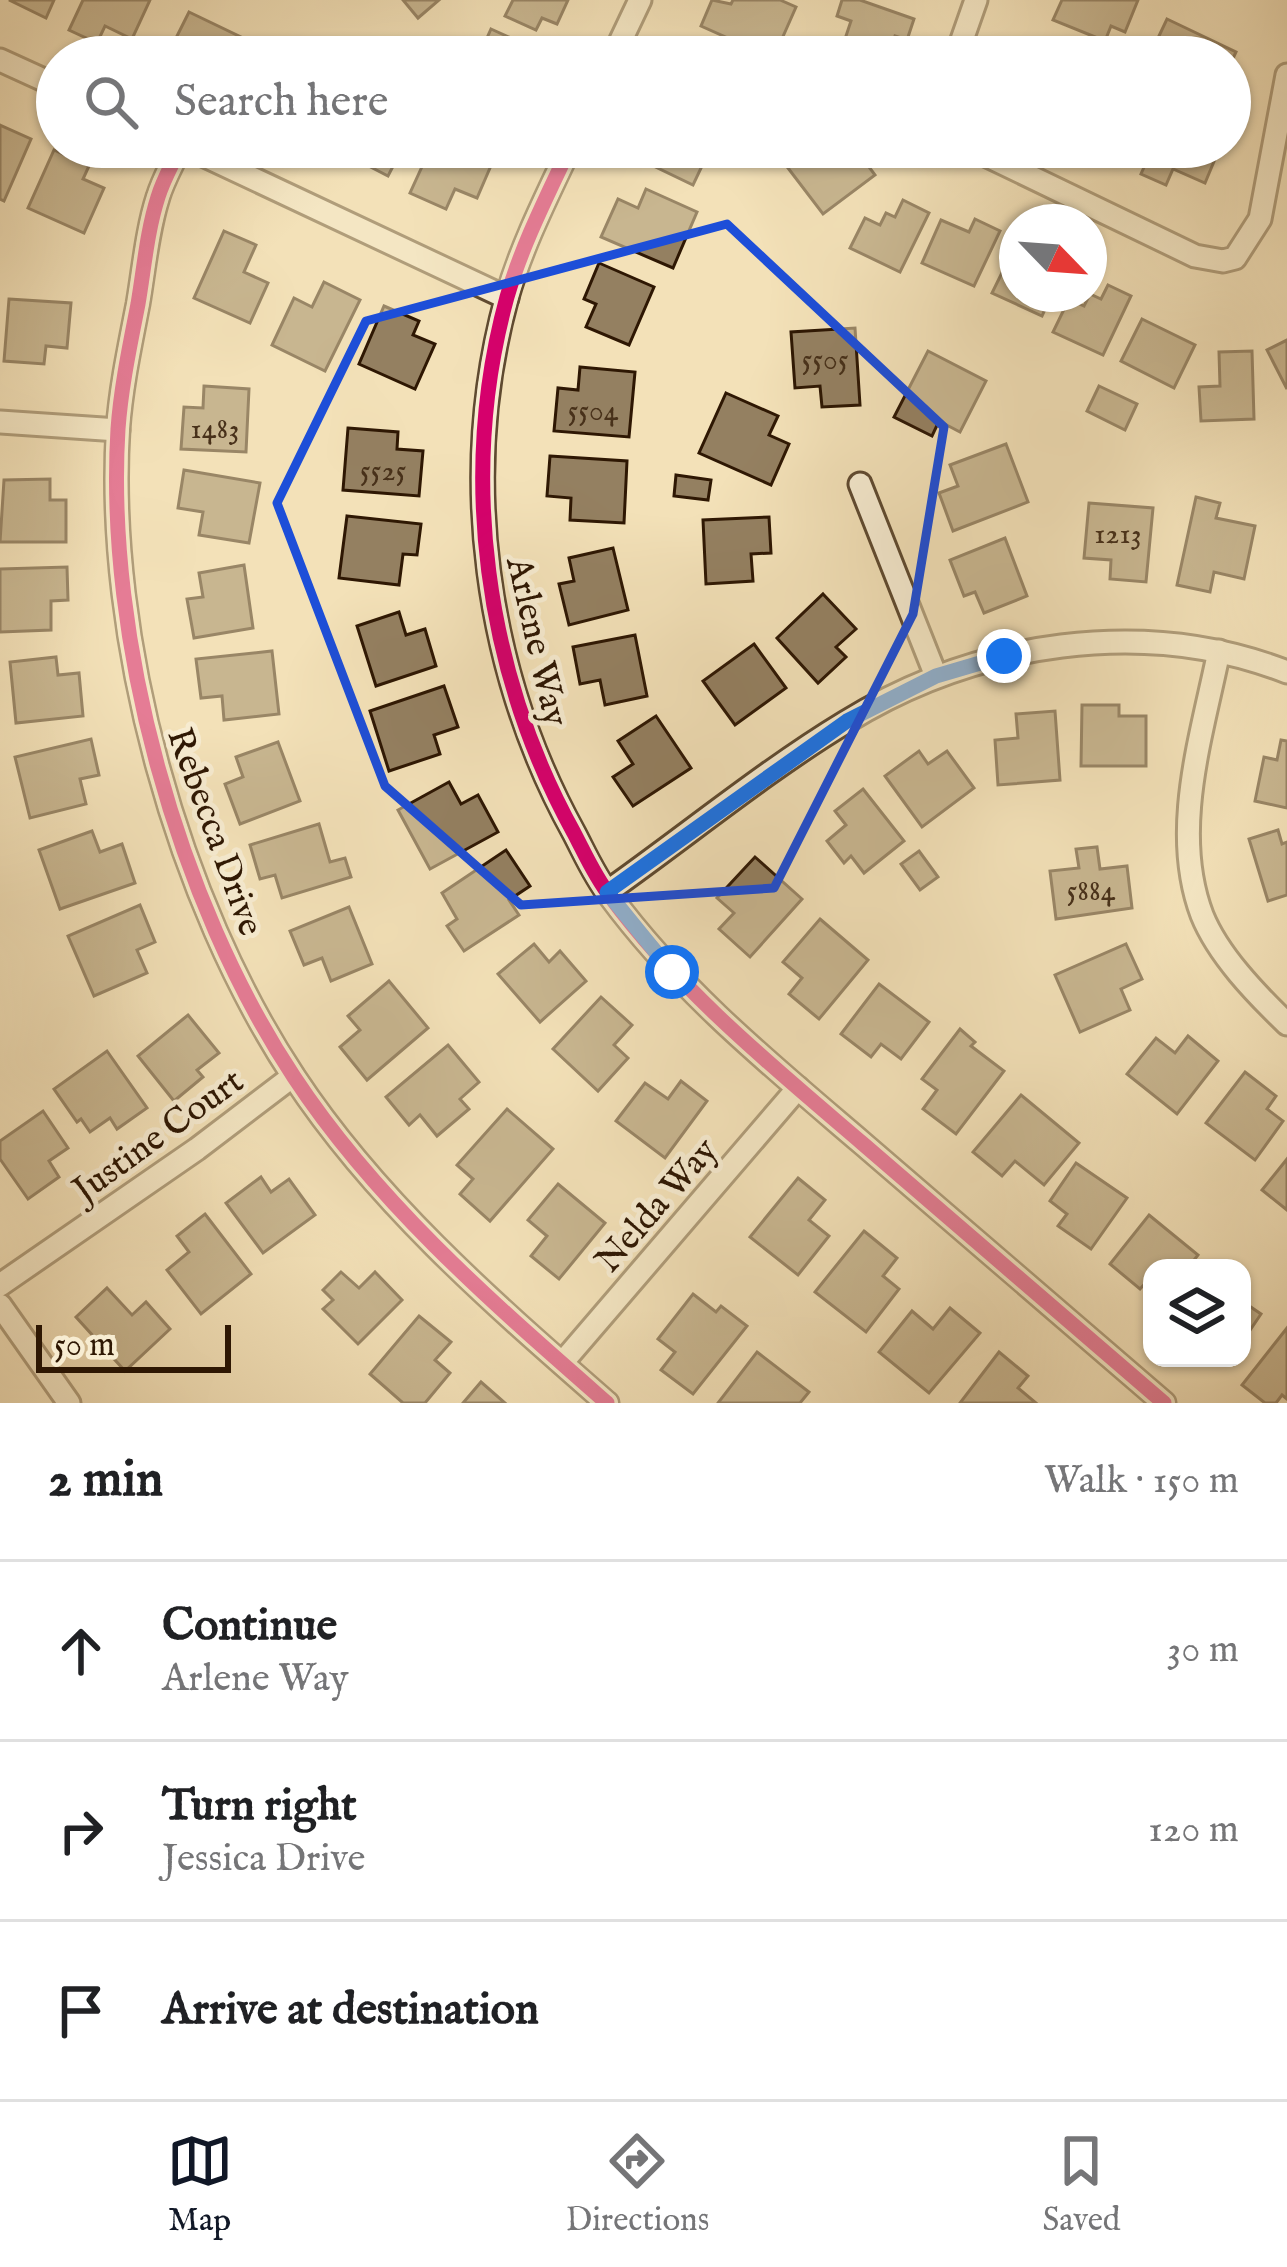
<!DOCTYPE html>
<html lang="en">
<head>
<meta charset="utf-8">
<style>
	:root { --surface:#fff; --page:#f2f2f2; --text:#202124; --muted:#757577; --line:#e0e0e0; --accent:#111827 }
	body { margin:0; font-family:"IM FELL English",serif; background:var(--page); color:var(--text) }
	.controls { position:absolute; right:36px; bottom:36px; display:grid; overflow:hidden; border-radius:24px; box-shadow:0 3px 9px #0004 }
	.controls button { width:108px; height:108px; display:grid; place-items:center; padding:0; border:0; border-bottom:3px solid var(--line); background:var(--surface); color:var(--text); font:60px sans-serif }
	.compass { position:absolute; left:999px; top:204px; width:108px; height:108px; border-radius:50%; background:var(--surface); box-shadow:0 3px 9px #0004; rotate:115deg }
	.scale { position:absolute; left:36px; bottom:30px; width:195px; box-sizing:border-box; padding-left:12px; border:6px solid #2e1703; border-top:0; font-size:33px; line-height:42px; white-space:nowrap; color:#2e1703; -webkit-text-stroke:9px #f7ecd1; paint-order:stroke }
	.stop { position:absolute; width:36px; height:36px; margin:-27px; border:9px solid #1a73e8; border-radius:50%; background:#fff }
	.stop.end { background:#1a73e8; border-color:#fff; box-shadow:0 3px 12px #0008 }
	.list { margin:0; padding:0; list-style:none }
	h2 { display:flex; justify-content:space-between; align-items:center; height:156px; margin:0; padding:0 48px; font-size:51px }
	h2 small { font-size:39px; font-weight:400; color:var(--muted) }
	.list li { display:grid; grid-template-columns:78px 1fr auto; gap:36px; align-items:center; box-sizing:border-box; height:180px; padding:0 48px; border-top:3px solid var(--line) }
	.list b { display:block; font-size:45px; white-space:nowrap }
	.list p { margin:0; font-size:39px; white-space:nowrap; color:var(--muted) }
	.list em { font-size:39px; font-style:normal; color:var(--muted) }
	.icon { flex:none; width:66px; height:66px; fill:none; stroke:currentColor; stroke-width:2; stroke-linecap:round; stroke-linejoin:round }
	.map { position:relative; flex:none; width:1287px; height:1403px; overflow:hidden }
	.search { position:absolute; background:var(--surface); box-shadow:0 3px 9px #0004; left:36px; right:36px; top:36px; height:132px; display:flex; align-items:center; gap:30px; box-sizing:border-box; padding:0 42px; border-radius:66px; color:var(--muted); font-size:45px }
	.sheet { height:696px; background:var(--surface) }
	nav { display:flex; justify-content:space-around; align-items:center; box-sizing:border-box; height:168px; border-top:3px solid var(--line); background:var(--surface); font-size:33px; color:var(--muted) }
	nav a { display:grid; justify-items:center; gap:6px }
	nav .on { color:var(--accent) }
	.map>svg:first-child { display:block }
	.building { fill:#948061; stroke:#2e1703; stroke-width:3 }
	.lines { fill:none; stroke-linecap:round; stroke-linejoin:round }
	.street-casing { stroke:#5f4a30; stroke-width:27 }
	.street { stroke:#f7ecd1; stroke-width:21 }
	.cycleway-casing { stroke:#f7ecd1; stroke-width:22 }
	.cycleway { stroke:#d6006c; stroke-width:15 }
	.route { stroke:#1a73e8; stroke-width:15 }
	.marked { fill:none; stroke:#1d4ed8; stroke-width:9; stroke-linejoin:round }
	.labels { text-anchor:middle; stroke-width:10; stroke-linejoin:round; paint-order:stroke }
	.number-label { font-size:30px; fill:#48311a }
	.street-label { font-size:36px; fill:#2e1703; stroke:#f7ecd1 }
</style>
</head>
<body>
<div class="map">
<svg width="1287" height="1403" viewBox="0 0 1287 1403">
	<rect width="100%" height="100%" fill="#f3e1b8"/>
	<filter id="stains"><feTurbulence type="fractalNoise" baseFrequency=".00167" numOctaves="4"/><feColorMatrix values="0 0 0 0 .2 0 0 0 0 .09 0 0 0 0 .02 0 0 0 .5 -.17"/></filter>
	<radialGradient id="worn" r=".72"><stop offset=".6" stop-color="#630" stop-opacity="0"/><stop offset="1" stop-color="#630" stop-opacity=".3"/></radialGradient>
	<g class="building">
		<polygon points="9,0 54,0 46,18"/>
		<polygon points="83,0 150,0 132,39 105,26 97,43 69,30"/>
		<polygon points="403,0 439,0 418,18"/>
		<polygon points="513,0 568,0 557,24 542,18 536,30 505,16"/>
		<polygon points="712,0 731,4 733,0 780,0 796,7 781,41 775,39 768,56 701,26"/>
		<polygon points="842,0 860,0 914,19 907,40 895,36 888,57 859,57 841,51 851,21 837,16"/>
		<polygon points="1062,0 1138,0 1125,32 1111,26 1105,41 1053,20"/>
		<polygon points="189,12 245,39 236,57 180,57 169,52"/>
		<polygon points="1167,19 1236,52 1230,65 1230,57 1149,57"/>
		<polygon points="491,29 542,52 540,57 457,57 464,41 482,49"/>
		<polygon points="273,40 308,57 264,57"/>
		<polygon points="0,125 31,139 4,201 0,199"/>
		<polygon points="369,147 403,147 388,176 363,163"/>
		<polygon points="431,147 499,147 477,198 455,189 446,209 410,193"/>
		<polygon points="642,147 711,147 693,185 637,158"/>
		<polygon points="818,147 828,161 839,153 848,165 861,156 875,175 823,214 788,168"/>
		<polygon points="1153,147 1220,147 1205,183 1173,169 1166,185 1141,174"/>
		<polygon points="54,150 89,166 83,179 104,188 84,233 28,208"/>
		<polygon points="646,189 697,212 673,268 601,237 618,199 638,208"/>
		<polygon points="903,200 929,213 900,272 850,248 865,218 880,225 886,213 895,217"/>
		<polygon points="975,219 1000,231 974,286 922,263 941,220 969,232"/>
		<polygon points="224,231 256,245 244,272 268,283 250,323 194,298"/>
		<polygon points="1017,242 1017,294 1052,294 1042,316 992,293"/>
		<polygon points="599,263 654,287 629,345 586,327 596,304 584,299"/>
		<polygon points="324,282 360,300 325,371 272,345 294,298 312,307"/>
		<polygon points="1108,285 1131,296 1103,355 1053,332 1069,299 1084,306 1090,294 1101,299"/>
		<polygon points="9,299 71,303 67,348 46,346 44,364 4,361"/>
		<polygon points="384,306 419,321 413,335 435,344 415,389 359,364"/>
		<polygon points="1142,319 1195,345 1174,388 1121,361"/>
		<polygon points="855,328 860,405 822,407 820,386 795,388 791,332"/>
		<polygon points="1287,340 1287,389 1267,350"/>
		<polygon points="928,351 986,381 960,432 939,421 932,436 894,417"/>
		<polygon points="1252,351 1254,419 1201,421 1199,387 1220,386 1219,352"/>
		<polygon points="580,367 635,372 629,437 554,431 558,388 578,390"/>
		<polygon points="204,386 249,389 246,452 181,449 184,407 203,408"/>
		<polygon points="1099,386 1137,404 1125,430 1087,411"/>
		<polygon points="726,393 778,416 769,435 789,444 771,485 699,453"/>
		<polygon points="348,428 398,432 397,449 423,451 419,496 343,490"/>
		<polygon points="1006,444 1028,502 953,531 939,493 958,486 950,465"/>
		<polygon points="550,456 627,461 624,523 570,520 571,498 547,496"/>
		<polygon points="184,470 260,483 249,543 199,535 203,512 178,508"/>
		<polygon points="676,475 711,480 708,500 674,496"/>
		<polygon points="50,479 50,500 66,500 66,542 0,542 4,480"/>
		<polygon points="1196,497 1220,503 1216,518 1255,526 1244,579 1214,572 1210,592 1177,585"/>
		<polygon points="1089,503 1153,508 1146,582 1110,579 1111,560 1084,558"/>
		<polygon points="347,516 421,524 417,555 403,554 399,585 339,578"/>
		<polygon points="769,517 771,553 751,554 753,581 706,584 703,520"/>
		<polygon points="1005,538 1027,596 984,613 975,592 964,596 950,560"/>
		<polygon points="613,548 628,610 569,625 559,584 574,581 569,558"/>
		<polygon points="244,565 253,628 194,638 187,599 203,597 199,573"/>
		<polygon points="67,567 68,600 51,601 51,630 0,632 0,569"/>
		<polygon points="823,594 856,629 836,647 846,657 818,683 777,638"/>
		<polygon points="399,612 406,635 425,629 436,666 376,686 357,626"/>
		<polygon points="635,635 647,696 605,705 600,680 580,684 573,647"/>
		<polygon points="754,644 786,688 735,725 703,681"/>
		<polygon points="272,651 279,714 224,720 222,696 201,698 196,659"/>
		<polygon points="56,657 58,675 79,673 83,716 16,723 10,662"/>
		<polygon points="444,686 458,727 434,735 440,754 389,771 370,711"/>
		<polygon points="1082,705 1119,705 1119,716 1146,716 1146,766 1081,766"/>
		<polygon points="1055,711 1060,780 998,785 995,740 1018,738 1016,714"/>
		<polygon points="656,716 691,768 633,806 613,777 633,764 618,741"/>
		<polygon points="91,739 99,775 80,779 86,804 30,818 15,757"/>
		<polygon points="1281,740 1287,741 1287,808 1255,801 1264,757 1277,760"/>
		<polygon points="278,742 300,801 240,824 225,784 243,777 236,757"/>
		<polygon points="919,751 928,764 947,751 974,788 922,827 885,776"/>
		<polygon points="449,782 461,804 478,795 498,832 430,869 398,810"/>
		<polygon points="863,789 904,841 864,873 851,856 844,863 827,841 846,825 835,811"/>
		<polygon points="319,824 330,862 345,858 351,877 282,898 275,875 260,879 250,845"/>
		<polygon points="1278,830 1282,844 1287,842 1287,895 1268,901 1249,839"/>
		<polygon points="92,831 100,852 122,844 135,883 60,909 39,850"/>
		<polygon points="1097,847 1100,869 1127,866 1132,908 1056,919 1050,871 1079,868 1076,849"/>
		<polygon points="506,850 530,886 509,900 519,915 464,951 447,926 457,919 442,893"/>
		<polygon points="919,851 938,877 920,890 901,864"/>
		<polygon points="755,857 802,899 750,957 719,929 734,913 717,898"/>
		<polygon points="140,905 155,942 137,950 147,973 94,996 68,936"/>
		<polygon points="349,907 372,964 331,981 322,958 304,965 290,931"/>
		<polygon points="820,919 868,960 819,1019 789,994 802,978 783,962"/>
		<polygon points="534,944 549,962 560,951 586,981 540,1022 498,974"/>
		<polygon points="1126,944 1142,979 1121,989 1130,1010 1080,1032 1055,975"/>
		<polygon points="389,981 428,1028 367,1080 340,1047 360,1030 348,1016"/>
		<polygon points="879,984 929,1022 901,1059 881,1044 871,1057 841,1034"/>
		<polygon points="601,997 632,1025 614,1045 628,1058 598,1091 553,1049"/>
		<polygon points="188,1015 219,1053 197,1070 203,1077 174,1101 138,1056"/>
		<polygon points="960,1029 975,1042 971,1046 1004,1071 956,1134 923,1109 937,1090 922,1079"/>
		<polygon points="1188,1036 1218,1061 1177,1114 1127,1074 1156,1038 1175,1053"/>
		<polygon points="448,1045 479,1082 460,1099 469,1109 437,1136 420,1115 409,1125 386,1097"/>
		<polygon points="107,1051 147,1108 117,1129 110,1118 90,1132 81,1119 77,1122 54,1089"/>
		<polygon points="1245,1072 1276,1096 1267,1109 1283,1121 1255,1160 1206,1123"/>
		<polygon points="681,1081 707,1101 665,1158 616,1121 645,1083 668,1099"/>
		<polygon points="1021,1095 1079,1143 1044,1185 1015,1161 1002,1176 973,1152"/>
		<polygon points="507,1109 553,1149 490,1221 460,1194 473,1179 457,1165"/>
		<polygon points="43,1111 68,1148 49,1161 59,1177 28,1199 0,1159 0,1141"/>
		<polygon points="1287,1159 1287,1210 1262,1190"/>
		<polygon points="1076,1163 1127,1198 1091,1249 1058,1226 1067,1214 1050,1201"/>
		<polygon points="261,1177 271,1192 289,1179 315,1215 263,1253 226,1203"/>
		<polygon points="798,1178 825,1200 809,1220 829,1236 798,1275 750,1237"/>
		<polygon points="558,1184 605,1223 559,1279 531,1256 547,1236 528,1220"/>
		<polygon points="205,1214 251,1274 201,1314 167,1270 189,1252 177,1236"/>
		<polygon points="1149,1215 1198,1255 1188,1268 1152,1268 1152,1276 1140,1289 1110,1264"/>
		<polygon points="864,1231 897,1258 883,1276 899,1289 866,1332 815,1292"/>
		<polygon points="341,1272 359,1288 375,1272 402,1300 358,1344 323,1309 333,1300 323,1290"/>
		<polygon points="107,1288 132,1315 146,1302 170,1329 125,1371 76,1317"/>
		<polygon points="693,1294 716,1312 721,1306 747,1326 693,1394 661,1370 675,1352 658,1339"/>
		<polygon points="1242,1301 1261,1314 1242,1342"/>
		<polygon points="950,1308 980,1333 929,1393 879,1352 912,1311 933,1329"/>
		<polygon points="419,1316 451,1342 435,1360 450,1373 425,1403 403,1403 370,1374"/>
		<polygon points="1287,1328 1287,1399 1282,1395 1276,1403 1265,1403 1242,1385"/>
		<polygon points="757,1352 809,1392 800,1403 718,1403"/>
		<polygon points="999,1352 1028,1376 1018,1388 1036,1403 960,1403"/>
		<polygon points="481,1382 505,1403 463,1403"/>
	</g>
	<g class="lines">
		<g class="street-casing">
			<g id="street">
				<polyline points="613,57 640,0"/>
				<polyline points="956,57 976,0"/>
				<polyline points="0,60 57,86"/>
				<path d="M180,147C173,163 163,180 158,197C147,231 144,269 138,304C130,345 121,387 118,429C105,639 178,902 294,1077C377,1203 494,1304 607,1403"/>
				<polyline points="186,147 507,298"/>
				<path d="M570,147C547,196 522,245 507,297C458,475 485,672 574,833C585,854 595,877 610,896C680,991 772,1066 862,1143C962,1230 1063,1316 1164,1403"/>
				<polyline points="969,147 1195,256 1223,261 1235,258 1260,219 1287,75"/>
				<polyline points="0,422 118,430"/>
				<polyline points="860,484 936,676"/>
				<path d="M1219,651C1202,735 1170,831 1202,915C1218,955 1256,994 1287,1024"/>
				<path d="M607,892C685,837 765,771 846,722C976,642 1144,616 1287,672"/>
				<polyline points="0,1285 197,1149 293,1076"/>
				<polyline points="0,1305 69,1403"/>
				<polyline points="562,1363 798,1088"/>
			</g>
		</g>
		<use href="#street" class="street"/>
		<g class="cycleway-casing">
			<g id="cycleway">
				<path d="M180,147C173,163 163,180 158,197C147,231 144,269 138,304C130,345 121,387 118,429C105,639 178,902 294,1077C377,1203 494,1304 607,1403"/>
				<path d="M570,147C547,196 522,245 507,297C458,475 485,672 574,833C585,854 595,877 610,896C680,991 772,1066 862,1143C962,1230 1063,1316 1164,1403"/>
			</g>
		</g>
		<use href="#cycleway" class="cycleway"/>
	</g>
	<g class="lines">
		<polyline class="route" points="672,972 607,892 847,721 936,676 1004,656"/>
	</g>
	<path d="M0 0H1287V1403H0ZM727,224L944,427L913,614L774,888L521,905L385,786L277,503L366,321Z" fill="#f3e1b8" fill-opacity=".55" fill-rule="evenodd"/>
	<path class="marked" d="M727,224L944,427L913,614L774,888L521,905L385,786L277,503L366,321Z"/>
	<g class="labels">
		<g class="number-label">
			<text x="825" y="369">5505</text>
			<text x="593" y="420">5504</text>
			<text x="215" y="438">1483</text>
			<text x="383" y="480">5525</text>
			<text x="1118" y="543">1213</text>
			<text x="1091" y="900">5884</text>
		</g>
		<g class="street-label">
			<text transform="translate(539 641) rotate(77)" y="13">Arlene Way</text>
			<text transform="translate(217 831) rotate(70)" y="13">Rebecca Drive</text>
			<text transform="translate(157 1134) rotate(-36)" y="13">Justine Court</text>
			<text transform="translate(655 1204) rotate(-49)" y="13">Nelda Way</text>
		</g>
	</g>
	<rect width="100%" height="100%" filter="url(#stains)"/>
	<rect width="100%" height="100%" fill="url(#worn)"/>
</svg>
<div class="controls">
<button><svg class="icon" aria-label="layers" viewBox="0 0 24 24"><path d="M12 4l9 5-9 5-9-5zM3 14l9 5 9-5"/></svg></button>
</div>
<svg class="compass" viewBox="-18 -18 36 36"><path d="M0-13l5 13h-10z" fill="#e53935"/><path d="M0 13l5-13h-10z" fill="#757577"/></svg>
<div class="scale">50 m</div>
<div class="stop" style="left:672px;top:972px"></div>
<div class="stop end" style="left:1004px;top:656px"></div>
<div class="search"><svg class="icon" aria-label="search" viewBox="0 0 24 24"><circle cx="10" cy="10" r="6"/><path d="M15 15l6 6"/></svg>Search here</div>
</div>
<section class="sheet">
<h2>2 min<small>Walk · 150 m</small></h2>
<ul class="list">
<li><svg class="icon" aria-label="ahead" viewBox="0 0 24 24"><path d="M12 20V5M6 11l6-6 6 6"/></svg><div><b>Continue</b><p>Arlene Way</p></div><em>30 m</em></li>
<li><svg class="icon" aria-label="right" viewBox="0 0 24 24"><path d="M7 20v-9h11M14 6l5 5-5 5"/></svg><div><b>Turn right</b><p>Jessica Drive</p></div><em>120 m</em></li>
<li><svg class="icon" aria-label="arrive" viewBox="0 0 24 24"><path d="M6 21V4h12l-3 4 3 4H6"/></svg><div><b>Arrive at destination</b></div></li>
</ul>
</section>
<nav>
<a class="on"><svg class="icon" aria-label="map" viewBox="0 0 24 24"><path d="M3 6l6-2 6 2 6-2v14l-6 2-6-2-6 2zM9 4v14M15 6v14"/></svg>Map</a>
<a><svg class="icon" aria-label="directions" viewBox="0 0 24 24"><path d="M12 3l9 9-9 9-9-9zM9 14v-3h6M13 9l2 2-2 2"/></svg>Directions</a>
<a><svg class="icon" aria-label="saved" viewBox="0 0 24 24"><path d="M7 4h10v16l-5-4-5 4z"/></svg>Saved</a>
</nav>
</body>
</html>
